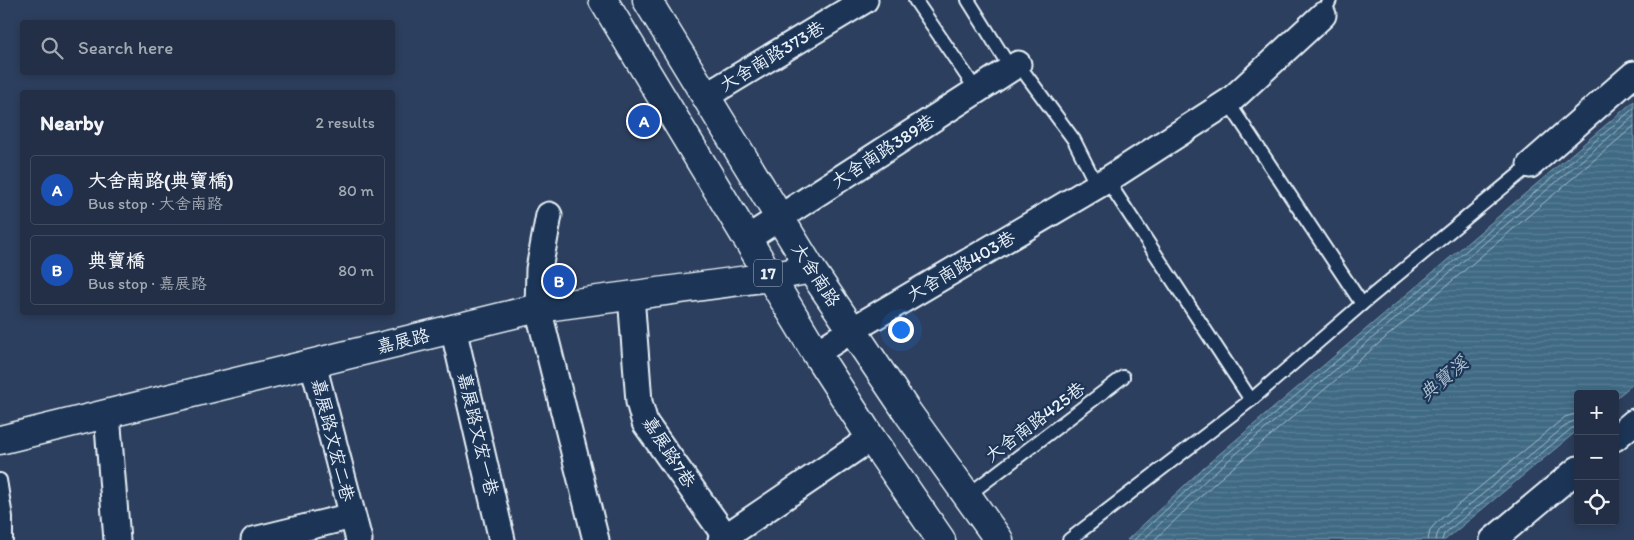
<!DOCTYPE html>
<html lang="en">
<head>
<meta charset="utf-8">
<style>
	:root { --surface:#222f46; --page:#2e3b51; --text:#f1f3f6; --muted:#a2a9b3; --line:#3f4a5f; --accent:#8c9099 }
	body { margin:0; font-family:Itim,"LXGW WenKai TC",sans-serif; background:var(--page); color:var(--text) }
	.controls { position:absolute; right:15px; bottom:15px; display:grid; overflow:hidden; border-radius:5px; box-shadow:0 2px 8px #0003 }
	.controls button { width:45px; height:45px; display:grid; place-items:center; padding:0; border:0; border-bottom:1px solid var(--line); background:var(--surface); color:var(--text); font:25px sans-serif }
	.you { position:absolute; left:900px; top:329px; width:18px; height:18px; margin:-12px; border:4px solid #fff; border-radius:50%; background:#1a73e8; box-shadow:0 0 0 8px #1a73e833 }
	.badge { display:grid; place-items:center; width:32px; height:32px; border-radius:50%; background:var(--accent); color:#fff; font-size:16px; font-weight:700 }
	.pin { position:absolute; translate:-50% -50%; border:2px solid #fff; box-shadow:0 1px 5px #0006 }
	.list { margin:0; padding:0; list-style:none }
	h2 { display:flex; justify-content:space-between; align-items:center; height:65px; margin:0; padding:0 20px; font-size:21px }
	h2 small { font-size:16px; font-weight:400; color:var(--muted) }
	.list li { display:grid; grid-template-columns:32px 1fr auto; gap:15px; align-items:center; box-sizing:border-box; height:70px; margin:0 10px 10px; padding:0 10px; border:1px solid var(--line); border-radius:5px }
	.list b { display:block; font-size:19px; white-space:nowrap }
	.list p { margin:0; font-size:16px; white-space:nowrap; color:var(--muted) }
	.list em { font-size:16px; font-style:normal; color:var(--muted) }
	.icon { flex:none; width:28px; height:28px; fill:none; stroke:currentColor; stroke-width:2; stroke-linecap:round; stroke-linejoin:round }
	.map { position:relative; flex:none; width:1634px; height:540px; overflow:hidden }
	.search { position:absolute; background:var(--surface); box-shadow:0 2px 8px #0003; left:20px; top:20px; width:375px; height:55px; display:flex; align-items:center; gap:12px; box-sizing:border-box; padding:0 18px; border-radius:5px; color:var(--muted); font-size:19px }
	.panel { position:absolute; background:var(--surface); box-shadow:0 2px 8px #0003; left:20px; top:90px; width:375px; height:225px; border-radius:5px }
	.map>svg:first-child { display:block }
	.water { fill:url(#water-rules); stroke:#83a0b2 }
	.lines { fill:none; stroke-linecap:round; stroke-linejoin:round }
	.shore { stroke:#a4bbca; stroke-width:1 }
	.lane-casing { stroke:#e8f1f8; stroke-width:16 }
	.street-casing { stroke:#e8f1f8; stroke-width:29 }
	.secondary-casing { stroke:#e8f1f8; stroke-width:31 }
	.primary-casing { stroke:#e8f1f8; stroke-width:31 }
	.lane { stroke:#1d3557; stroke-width:12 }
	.street { stroke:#1d3557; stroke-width:25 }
	.secondary { stroke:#1d3557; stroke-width:28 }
	.primary { stroke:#1d3557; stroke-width:28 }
	.labels { text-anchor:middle; stroke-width:4.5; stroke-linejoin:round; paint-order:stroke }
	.shield { fill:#1d3557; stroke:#abb9c8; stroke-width:1 }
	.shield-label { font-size:16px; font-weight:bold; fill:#e8f1f8 }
	.street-label { font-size:18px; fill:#e8f1f8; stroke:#1d3557 }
	.water-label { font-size:19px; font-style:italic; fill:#adc2cf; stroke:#1d3557 }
</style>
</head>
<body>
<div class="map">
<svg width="1634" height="540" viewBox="0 0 1634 540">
	<defs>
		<pattern id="water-rules" width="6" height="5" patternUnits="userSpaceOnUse" patternTransform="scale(1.25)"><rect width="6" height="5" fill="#3f6a84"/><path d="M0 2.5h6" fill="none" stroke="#5b8096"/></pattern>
	</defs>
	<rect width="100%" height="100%" fill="#2d3f5e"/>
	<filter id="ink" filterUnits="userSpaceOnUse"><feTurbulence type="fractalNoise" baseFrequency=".02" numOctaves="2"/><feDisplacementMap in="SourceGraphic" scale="10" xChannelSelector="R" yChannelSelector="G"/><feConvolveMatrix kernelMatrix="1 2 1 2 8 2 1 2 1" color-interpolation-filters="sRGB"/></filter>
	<g filter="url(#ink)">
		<polygon class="water" points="1634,101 1634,383 1615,399 1615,394 1578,394 1578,430 1445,540 1127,540 1203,468"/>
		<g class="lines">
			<g class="shore">
				<polyline points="1134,540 1206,472 1634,108"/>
				<polyline points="1143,540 1210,476 1634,116"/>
				<polyline points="1154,540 1216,482 1634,126"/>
				<polyline points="1428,540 1430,530 1436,523 1565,417 1578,413"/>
				<polyline points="1436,540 1437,535 1440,529 1569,423 1578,420"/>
				<polyline points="1442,540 1444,534 1572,428 1578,427"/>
			</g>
			<g class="lane-casing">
				<g id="lane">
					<polyline points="915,0 977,91"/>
					<polyline points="968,0 1011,69"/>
					<polyline points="1323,15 1330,0"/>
					<polyline points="1018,64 1074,140 1097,186"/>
					<polyline points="1228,102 1362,304"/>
					<polyline points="1107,180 1251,400"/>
					<polyline points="0,480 6,517 6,540"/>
					<polyline points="968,495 1123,377"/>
					<polyline points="1069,540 1251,400 1362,304 1530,165"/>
				</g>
			</g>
			<g class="street-casing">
				<g id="street">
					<polyline points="706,96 865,0"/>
					<polyline points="1530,165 1634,74"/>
					<polyline points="549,215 539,269 538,308 596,540"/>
					<polyline points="748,238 1018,64"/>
					<polyline points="631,295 639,402 645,423 728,540"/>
					<polyline points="453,328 502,540"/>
					<polyline points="816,353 852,330 1107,180 1231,100 1323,15"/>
					<polyline points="313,364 359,540"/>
					<polyline points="107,414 117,540"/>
					<polyline points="1615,438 1634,422"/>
					<polyline points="254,540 352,516"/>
					<polyline points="721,540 871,438"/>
					<polyline points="1493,540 1578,469"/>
				</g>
			</g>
			<g class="secondary-casing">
				<polyline id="secondary" points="0,440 538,308 770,277 811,269"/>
			</g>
			<g class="primary-casing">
				<g id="primary">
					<polyline points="603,0 816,353 871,438 941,540"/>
					<polyline points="647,0 811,269 908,413 999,540"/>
				</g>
			</g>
			<use href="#lane" class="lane"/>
			<use href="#street" class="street"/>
			<use href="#secondary" class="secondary"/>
			<use href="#primary" class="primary"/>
		</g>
	</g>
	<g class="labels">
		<rect class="shield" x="754" y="259.5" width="28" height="27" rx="4"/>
		<g class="shield-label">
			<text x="768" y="279">17</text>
		</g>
		<g class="street-label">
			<text transform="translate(772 56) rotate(-31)" y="6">大舍南路373巷</text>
			<text transform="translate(883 151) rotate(-33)" y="6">大舍南路389巷</text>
			<text transform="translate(961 266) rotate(-30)" y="6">大舍南路403巷</text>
			<text transform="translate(816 275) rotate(57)" y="6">大舍南路</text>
			<text transform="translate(403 341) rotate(-14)" y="6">嘉展路</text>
			<text transform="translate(1035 422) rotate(-37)" y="6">大舍南路425巷</text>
			<text transform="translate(478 434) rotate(77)" y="6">嘉展路文宏一巷</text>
			<text transform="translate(333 440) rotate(76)" y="6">嘉展路文宏二巷</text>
			<text transform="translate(669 452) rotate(57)" y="6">嘉展路7巷</text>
		</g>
		<g class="water-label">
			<text transform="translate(1443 378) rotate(-40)" y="7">典寶溪</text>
		</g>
	</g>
</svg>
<div class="controls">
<button>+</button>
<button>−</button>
<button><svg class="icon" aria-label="locate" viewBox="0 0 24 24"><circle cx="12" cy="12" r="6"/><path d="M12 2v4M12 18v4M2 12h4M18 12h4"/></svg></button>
</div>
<div class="you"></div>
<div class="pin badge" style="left:644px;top:121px;background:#1a4fb4">A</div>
<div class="pin badge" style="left:559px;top:281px;background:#1a4fb4">B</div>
<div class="search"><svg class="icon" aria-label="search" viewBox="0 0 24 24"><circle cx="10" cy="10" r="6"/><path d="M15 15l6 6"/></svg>Search here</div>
<section class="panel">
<h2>Nearby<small>2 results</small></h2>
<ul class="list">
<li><span class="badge" style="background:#1a4fb4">A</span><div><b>大舍南路(典寶橋)</b><p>Bus stop · 大舍南路</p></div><em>80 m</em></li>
<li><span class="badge" style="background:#1a4fb4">B</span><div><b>典寶橋</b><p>Bus stop · 嘉展路</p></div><em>80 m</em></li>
</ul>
</section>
</div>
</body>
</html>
